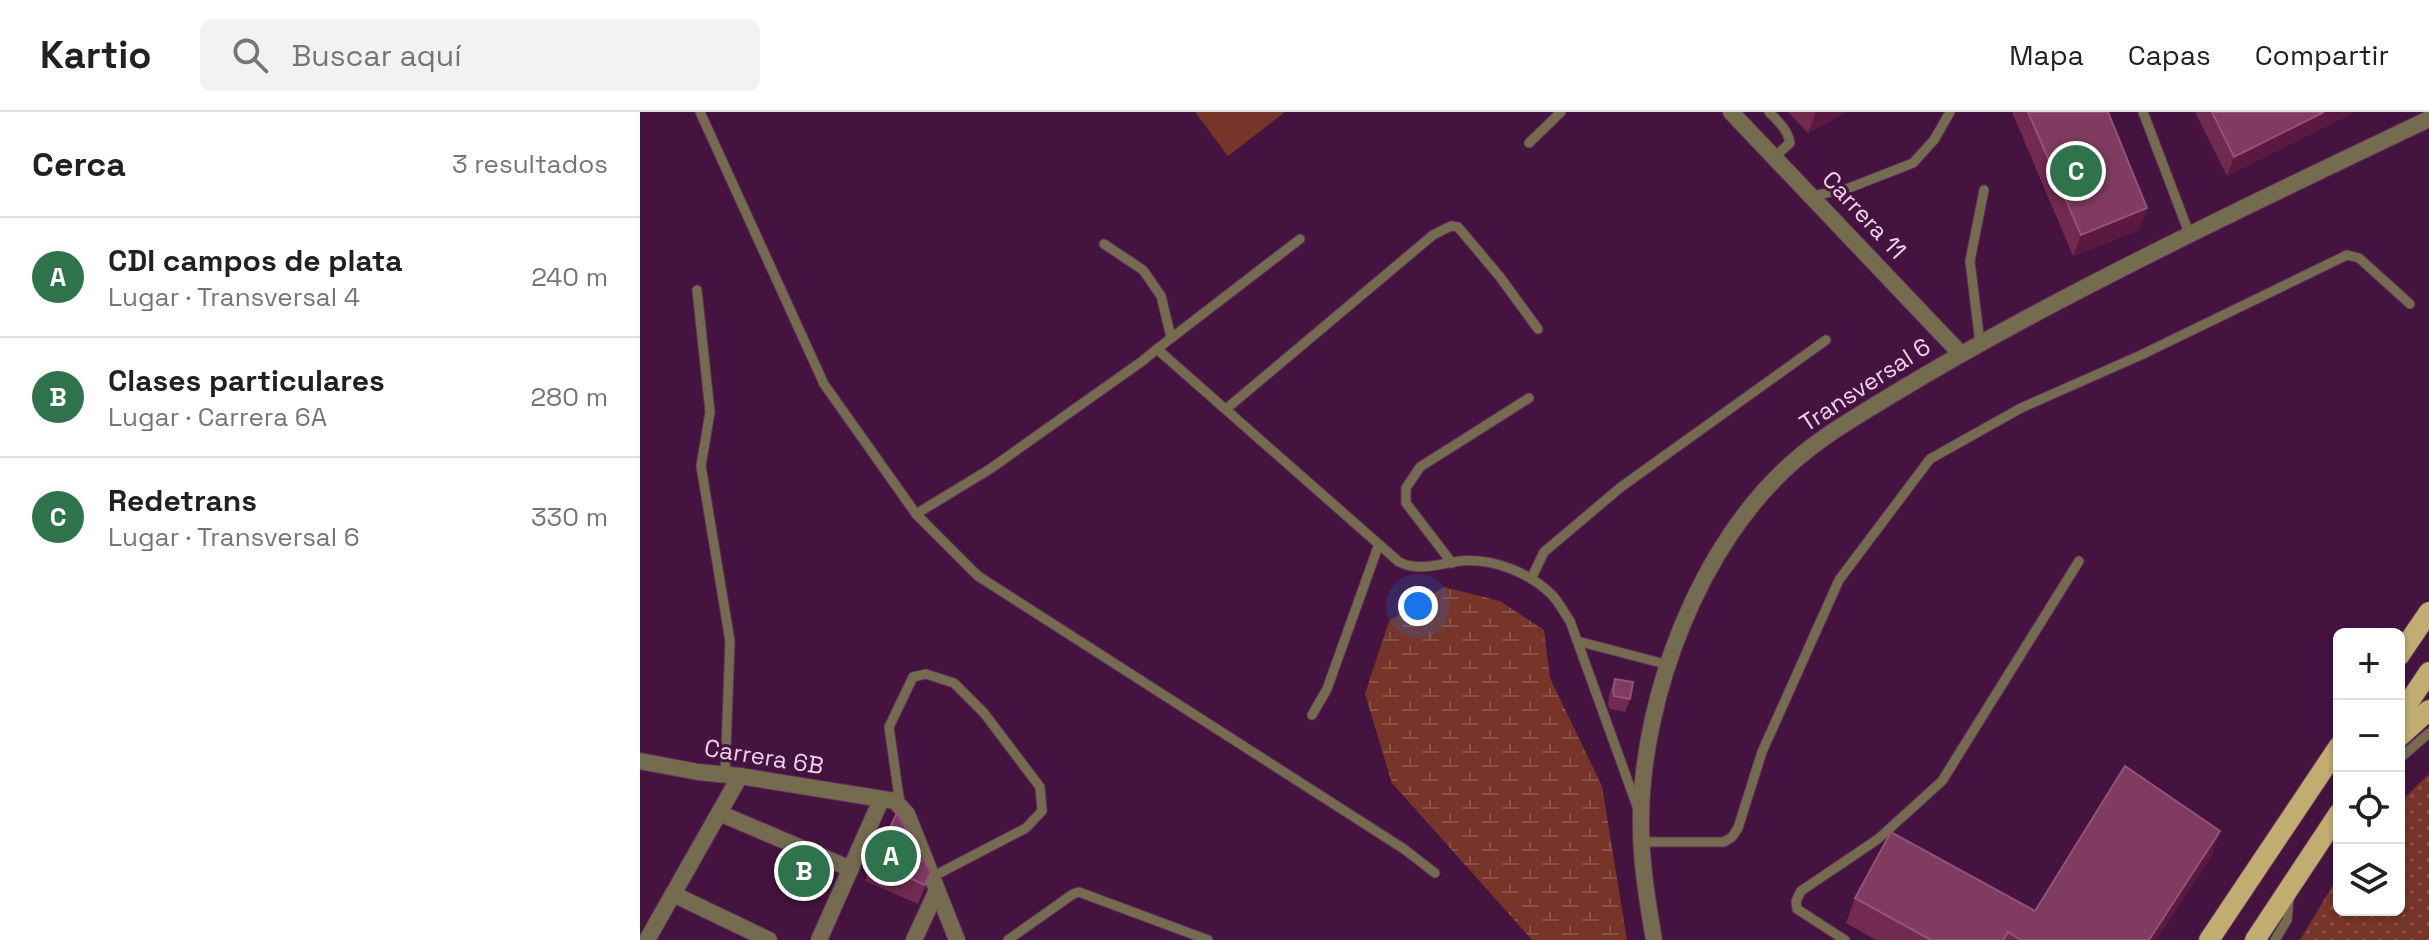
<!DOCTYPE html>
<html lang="es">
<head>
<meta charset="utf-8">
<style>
	:root { --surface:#fff; --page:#f2f2f2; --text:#202124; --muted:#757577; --line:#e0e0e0; --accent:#2e734c }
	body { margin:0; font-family:"Space Grotesk",sans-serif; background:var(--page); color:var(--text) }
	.controls { position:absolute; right:24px; bottom:24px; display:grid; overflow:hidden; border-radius:12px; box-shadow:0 2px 6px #0004 }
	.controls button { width:72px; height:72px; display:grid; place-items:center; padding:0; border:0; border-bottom:2px solid var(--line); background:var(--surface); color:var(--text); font:40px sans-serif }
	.you { position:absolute; left:778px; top:494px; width:28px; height:28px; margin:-20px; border:6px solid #fff; border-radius:50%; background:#1a73e8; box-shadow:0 0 0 12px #1a73e833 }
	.badge { display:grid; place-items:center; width:52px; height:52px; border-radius:50%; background:var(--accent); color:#fff; font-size:26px; font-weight:700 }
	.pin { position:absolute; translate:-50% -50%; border:4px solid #fff; box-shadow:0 2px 8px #0006 }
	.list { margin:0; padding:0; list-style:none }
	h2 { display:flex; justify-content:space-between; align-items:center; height:104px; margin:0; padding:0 32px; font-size:34px }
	h2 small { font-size:26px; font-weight:400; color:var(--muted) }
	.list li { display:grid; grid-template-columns:52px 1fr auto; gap:24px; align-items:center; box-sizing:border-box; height:120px; padding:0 32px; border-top:2px solid var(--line) }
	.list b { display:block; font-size:30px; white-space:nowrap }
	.list p { margin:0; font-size:26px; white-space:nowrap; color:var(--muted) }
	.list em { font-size:26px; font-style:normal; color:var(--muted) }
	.icon { flex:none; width:44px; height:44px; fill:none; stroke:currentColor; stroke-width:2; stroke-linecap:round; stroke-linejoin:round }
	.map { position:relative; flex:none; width:1789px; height:828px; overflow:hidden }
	header { display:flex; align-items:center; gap:48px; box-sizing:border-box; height:112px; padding:0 40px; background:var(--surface); border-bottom:2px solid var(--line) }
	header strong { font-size:38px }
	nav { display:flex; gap:44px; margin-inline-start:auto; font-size:28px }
	.search { width:560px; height:72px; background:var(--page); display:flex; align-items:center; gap:20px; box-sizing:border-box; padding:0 28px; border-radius:12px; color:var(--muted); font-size:30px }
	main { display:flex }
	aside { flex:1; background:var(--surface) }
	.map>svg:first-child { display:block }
	.grass { fill:url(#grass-dots) }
	.wetland { fill:url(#wetland-marsh) }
	.pitch { fill:#763528 }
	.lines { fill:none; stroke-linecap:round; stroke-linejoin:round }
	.service-casing { stroke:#60315a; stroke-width:11 }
	.minor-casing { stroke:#60315a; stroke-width:18 }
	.tertiary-casing { stroke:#60315a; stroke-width:18 }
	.primary-casing { stroke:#60315a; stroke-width:22 }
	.service { stroke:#756c50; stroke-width:9 }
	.minor { stroke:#756c50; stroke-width:16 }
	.tertiary { stroke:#756c50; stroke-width:16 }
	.primary { stroke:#c1ad70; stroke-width:20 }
	.wall { fill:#722a50 }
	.shaded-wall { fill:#5b1942 }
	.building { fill:#803b60; stroke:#925376; stroke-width:2 }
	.labels { text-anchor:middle; stroke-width:6; stroke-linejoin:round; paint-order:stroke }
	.street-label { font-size:24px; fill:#f0d0e9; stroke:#45133f }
</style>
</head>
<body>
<header>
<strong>Kartio</strong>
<div class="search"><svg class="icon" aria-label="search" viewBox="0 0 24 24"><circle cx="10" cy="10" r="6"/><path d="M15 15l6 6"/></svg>Buscar aquí</div>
<nav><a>Mapa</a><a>Capas</a><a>Compartir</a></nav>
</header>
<main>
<aside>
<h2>Cerca<small>3 resultados</small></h2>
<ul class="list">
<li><span class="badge">A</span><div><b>CDI campos de plata</b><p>Lugar · Transversal 4</p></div><em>240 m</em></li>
<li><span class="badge">B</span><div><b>Clases particulares</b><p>Lugar · Carrera 6A</p></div><em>280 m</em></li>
<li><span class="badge">C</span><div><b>Redetrans</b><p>Lugar · Transversal 6</p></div><em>330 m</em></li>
</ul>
</aside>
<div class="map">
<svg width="1789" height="828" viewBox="0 0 1789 828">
	<defs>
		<pattern id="grass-dots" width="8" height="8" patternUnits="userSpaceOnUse" patternTransform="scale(2)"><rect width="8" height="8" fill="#763528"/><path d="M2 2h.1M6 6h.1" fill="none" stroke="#8a5147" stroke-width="1.8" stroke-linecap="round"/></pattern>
		<pattern id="wetland-marsh" width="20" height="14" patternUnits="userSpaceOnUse" patternTransform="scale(2)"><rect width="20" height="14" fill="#763528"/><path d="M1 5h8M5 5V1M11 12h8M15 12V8" fill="none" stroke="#8a5147"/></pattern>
	</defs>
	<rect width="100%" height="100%" fill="#45133f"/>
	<polygon class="grass" points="1789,662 1789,828 1660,828 1699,763 1699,798 1759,798 1759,691"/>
	<polygon class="wetland" points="804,475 860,489 904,518 910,566 962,674 987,828 892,828 752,671 725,582 749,509"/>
	<polygon class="pitch" points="555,0 645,0 588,44"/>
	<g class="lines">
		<g class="service-casing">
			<g id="service">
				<polyline points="60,0 184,272 276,402 338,464 764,737 795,761"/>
				<path d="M1129,0C1138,9 1148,18 1150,31L1134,45"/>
				<polyline points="1503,0 1549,121"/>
				<polyline points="889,31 921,0"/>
				<polyline points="1173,84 1209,76 1273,51 1294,28 1310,0"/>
				<polyline points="464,132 503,158 521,184 531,225"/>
				<polyline points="57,178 70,300 61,354 90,529 85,663"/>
				<polyline points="1340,231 1330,149 1344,78"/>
				<polyline points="517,237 660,127"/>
				<polyline points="586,297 793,123 811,114 818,115 860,165 898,217"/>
				<path d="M276,402L350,357L501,250L517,237L759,450C779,460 798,452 820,449C852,446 889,460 912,483C919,490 924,501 930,509L998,697"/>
				<polyline points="812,451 766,391 766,376 780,355 889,286"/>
				<polyline points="891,467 904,440 981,375 1186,228"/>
				<polyline points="937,529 1029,553"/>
				<polyline points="672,603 687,577 739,432"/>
				<polyline points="1759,647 1789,621"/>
				<polyline points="260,692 249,615 273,565 286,562 314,571 344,601 400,675 402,699 386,716 292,765"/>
				<polyline points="1002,730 1084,730 1092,725 1098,716 1122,640 1199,468 1290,347 1381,296 1501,243 1707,143 1719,146 1770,192"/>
				<polyline points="368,828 433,782 439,780 568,828"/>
				<polyline points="1205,828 1157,797 1156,789 1161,779 1238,727 1302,669 1439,449"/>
				<polyline points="1635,828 1647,808 1649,787"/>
			</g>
		</g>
		<g class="minor-casing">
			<g id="minor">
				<polyline points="1091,0 1320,241"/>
				<polyline points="0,649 58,660 100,664 255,689 267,702 317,828"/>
				<polyline points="79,701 211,757"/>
				<polyline points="33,782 129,828"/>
				<polyline points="7,828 100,664"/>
				<polyline points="179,828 241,688"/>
				<polyline points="274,828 297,778"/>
			</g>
		</g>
		<g class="tertiary-casing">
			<path id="tertiary" d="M1014,828C1007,787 1000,745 1001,704C1003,582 1060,432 1152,351C1182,324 1216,305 1250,284C1306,250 1362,219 1419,189C1541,125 1665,66 1789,7"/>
		</g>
		<g class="primary-casing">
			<g id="primary">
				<polyline points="1759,544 1789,500"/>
				<polyline points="1759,605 1789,560"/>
				<polyline points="1759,625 1789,598"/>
				<polyline points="1569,828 1699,634"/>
				<polyline points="1615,828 1699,701"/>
			</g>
		</g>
		<use href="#service" class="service"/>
		<use href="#minor" class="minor"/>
		<use href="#tertiary" class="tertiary"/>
		<use href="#primary" class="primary"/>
	</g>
	<g class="wall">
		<polygon points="1148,0 1206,0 1168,21"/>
		<polygon points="1372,0 1468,0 1507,96 1499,118 1433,144"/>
		<polygon points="1555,0 1715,0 1587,64"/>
		<polygon points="975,567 990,587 985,600 970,597 968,592 970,580"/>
		<polygon points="1580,719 1571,745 1516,828 1236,828 1206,811 1215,786 1395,799"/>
		<polygon points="153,750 180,756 172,773 148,763"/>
		<polygon points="233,750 291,760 278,792 225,769"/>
	</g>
	<g class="shaded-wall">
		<polygon points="1176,0 1206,0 1168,21"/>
		<polygon points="1684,0 1715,0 1587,64 1594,45"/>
		<polygon points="1507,96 1499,118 1433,144 1441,123"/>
		<polygon points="1580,719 1571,745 1516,828 1509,828"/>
	</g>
	<g class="building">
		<polygon points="1388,0 1468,0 1507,96 1441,123"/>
		<polygon points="1572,0 1684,0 1594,45"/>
		<polygon points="975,567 993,570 990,587 974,584 973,579"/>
		<polygon points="1485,654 1580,719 1509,828 1381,828 1368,820 1363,828 1291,828 1215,786 1251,720 1395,799"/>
		<polygon points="257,701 291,760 285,773 233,750"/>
		<polygon points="161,733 185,743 177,760 153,750"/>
	</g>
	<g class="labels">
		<g class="street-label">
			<text transform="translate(1224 103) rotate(47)" y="8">Carrera 11</text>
			<text transform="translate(1225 273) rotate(-33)" y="8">Transversal 6</text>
			<text transform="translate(124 645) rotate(9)" y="8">Carrera 6B</text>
		</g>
	</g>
</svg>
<div class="controls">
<button>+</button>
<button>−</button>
<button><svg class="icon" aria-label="locate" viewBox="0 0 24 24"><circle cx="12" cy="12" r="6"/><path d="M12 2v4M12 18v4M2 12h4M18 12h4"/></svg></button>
<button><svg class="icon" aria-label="layers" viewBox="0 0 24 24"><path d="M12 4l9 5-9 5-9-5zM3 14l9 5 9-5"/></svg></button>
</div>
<div class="you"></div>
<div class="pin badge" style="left:251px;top:744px">A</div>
<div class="pin badge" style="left:164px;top:759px">B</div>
<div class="pin badge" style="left:1436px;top:59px">C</div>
</div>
</main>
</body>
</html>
